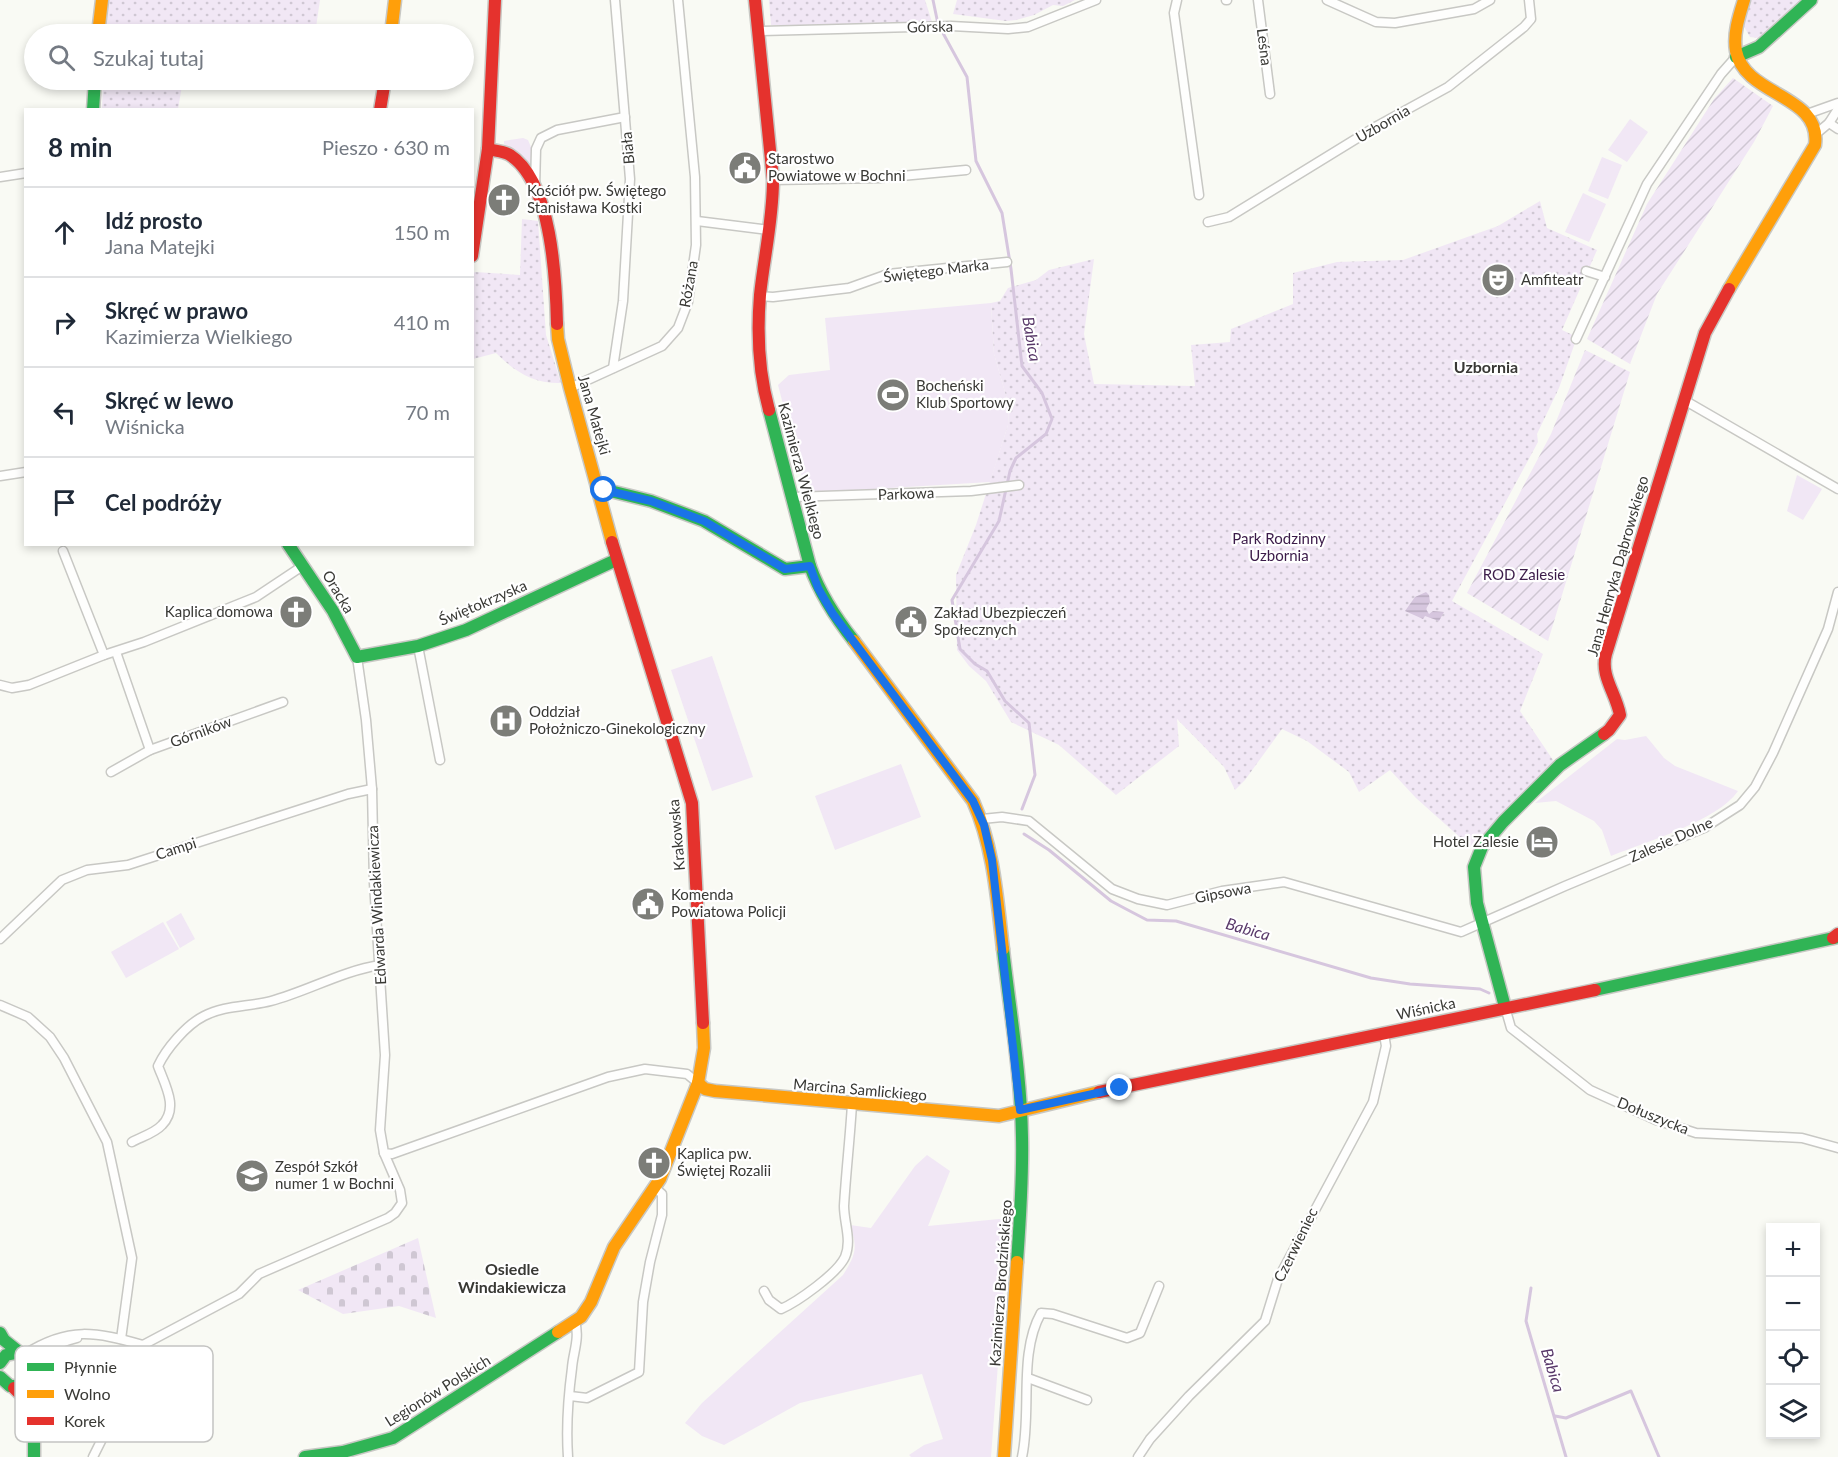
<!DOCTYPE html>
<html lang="pl">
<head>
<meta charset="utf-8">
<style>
	:root { --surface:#fff; --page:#f6f6f7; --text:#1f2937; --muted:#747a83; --line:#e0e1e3 }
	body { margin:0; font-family:Lato,sans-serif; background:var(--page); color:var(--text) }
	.controls { position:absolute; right:18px; bottom:18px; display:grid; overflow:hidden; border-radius:0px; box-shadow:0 3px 9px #0003 }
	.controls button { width:54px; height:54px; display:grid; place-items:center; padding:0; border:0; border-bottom:2px solid var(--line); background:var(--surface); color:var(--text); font:30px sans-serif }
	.stop { position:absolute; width:18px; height:18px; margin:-14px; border:4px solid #1a73e8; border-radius:50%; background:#fff }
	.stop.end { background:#1a73e8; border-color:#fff; box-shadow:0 2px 6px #0008 }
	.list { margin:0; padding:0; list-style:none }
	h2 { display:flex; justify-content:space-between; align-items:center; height:78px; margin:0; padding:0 24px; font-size:26px }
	h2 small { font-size:20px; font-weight:400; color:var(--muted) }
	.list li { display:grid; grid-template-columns:39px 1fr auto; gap:18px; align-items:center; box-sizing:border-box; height:90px; padding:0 24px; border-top:2px solid var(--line) }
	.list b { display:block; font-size:22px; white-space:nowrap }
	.list p { margin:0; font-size:20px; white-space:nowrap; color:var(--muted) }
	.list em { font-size:20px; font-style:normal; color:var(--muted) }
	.icon { flex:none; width:33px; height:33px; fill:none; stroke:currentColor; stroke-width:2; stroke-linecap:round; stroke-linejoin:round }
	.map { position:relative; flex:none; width:1838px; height:1457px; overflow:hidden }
	.search { position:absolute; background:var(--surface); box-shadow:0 3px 9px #0003; left:24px; top:24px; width:450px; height:66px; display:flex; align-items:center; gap:15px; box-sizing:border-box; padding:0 21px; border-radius:33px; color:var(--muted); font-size:22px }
	.panel { position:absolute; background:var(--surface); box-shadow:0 3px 9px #0003; left:24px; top:108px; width:450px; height:438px; border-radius:0px }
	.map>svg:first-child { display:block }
	.grass { fill:#f1e7f5 }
	.cemetery { fill:url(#cemetery-stones) }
	.park { fill:url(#park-dots) }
	.garden { fill:url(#garden-furrows) }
	.water { fill:url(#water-rules) }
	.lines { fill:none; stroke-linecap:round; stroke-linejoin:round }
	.stream { stroke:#d6c6de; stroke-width:3 }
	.street-casing { stroke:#c8c8c4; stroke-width:11 }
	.fast-casing { stroke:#c8c8c4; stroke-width:15 }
	.slow-casing { stroke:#c8c8c4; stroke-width:15 }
	.jam-casing { stroke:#c8c8c4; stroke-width:15 }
	.street { stroke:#fefefd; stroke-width:8 }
	.fast { stroke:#30b455; stroke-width:12 }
	.slow { stroke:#ff9f0a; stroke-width:12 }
	.jam { stroke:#e5322d; stroke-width:12 }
	.route { stroke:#1a73e8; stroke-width:8 }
	.labels { text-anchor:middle; stroke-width:4.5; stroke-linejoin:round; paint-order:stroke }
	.street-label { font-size:15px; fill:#393935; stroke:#fff }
	.poi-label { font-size:15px; fill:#393935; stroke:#fff; text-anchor:start }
	.park-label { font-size:15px; fill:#3b1b49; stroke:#fff }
	.water-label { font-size:16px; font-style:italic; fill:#583869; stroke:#fff }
	.neighbourhood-label { font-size:16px; font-weight:bold; fill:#393935; stroke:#fff }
	.key { fill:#fff; stroke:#c4c4c2; stroke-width:1.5 }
	.key-label { font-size:16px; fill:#393935 }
</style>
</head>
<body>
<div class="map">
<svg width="1838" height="1457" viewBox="0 0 1838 1457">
	<defs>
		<pattern id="cemetery-stones" width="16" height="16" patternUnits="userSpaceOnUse" patternTransform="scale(1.5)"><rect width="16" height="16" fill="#f1e7f5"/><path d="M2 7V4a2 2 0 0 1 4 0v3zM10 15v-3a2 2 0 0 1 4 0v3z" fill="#cfc7d3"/></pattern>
		<pattern id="park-dots" width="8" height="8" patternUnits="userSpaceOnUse" patternTransform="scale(1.5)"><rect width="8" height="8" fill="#f1e7f5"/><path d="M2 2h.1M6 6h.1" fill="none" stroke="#cfc7d3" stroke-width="1.8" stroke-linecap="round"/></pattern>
		<pattern id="garden-furrows" width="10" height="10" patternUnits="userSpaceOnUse" patternTransform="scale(1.5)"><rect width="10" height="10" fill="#f1e7f5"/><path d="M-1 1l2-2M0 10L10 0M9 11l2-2" fill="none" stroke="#cfc7d3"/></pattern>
		<pattern id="water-rules" width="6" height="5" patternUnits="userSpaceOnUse" patternTransform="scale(1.5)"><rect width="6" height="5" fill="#d6c6de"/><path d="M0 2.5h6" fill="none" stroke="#b8abbf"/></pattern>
	</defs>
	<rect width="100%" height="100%" fill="#f9faf4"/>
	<g class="grass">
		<polygon points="1630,119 1648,132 1627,162 1608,150"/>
		<polygon points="523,138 528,140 533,152 534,172 504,144 504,141"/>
		<polygon points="1602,157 1622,165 1608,199 1588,191"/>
		<polygon points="1583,193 1606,204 1589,242 1565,232"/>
		<polygon points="991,303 994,354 1009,406 1008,425 990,482 806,493 778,385 789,375 830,370 825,318"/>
		<polygon points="1797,475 1822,489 1803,520 1787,511"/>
		<polygon points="712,656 753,777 712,791 671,670"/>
		<path d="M1646,736L1664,758L1675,766L1738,791C1718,821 1645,842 1611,856L1602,830L1594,821L1556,801L1535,803L1617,739L1625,740Z"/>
		<polygon points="901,764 921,817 835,850 815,796"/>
		<polygon points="181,913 195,939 180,948 166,922"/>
		<polygon points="163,922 179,949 126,978 111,952"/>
		<path d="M927,1155L950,1171L928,1226L1009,1218L991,1457H911L909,1455L924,1445L943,1439L922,1374L800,1403L724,1445L702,1436L685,1423L702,1403L843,1275C856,1254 858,1248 850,1225L871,1228L915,1166Z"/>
	</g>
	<polygon class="cemetery" points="418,1238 436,1318 399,1306 343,1314 298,1290"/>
	<g class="park">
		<polygon points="108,0 320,0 315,34 105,34"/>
		<polygon points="769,0 925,0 932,22 929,26 771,25"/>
		<polygon points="957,0 1075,0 1063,6 1053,5 1034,15 1016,20 1006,21 953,14"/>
		<polygon points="1750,0 1800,0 1758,38 1750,37 1743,25"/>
		<polygon points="103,80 183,80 178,109 102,109"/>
		<polygon points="1540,201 1547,228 1597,250 1562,330 1577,337 1559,388 1537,434 1538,442 1452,601 1543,654 1520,711 1555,763 1473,849 1416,798 1390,770 1359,792 1349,772 1307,741 1282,729 1245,780 1235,790 1224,767 1177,719 1179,746 1116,795 1059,745 1011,722 986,681 969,666 957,650 956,575 976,525 1008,425 1009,406 994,354 991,303 1000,301 1008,288 1036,280 1049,270 1094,259 1084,334 1094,384 1195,386 1191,345 1230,342 1231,329 1293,304 1293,273 1337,262 1403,260 1498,226"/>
		<path d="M522,219L538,221L546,335L561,383C534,384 514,371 496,353L473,359V274L475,272L520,275Z"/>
	</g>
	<g class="garden">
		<polygon points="1733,78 1773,106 1754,142 1657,294 1630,364 1587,339 1647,204 1714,99"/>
		<polygon points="1585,350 1630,372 1548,641 1467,593 1551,434"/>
	</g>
	<polygon class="water" points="1426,592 1429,595 1430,602 1426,609 1429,614 1433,611 1444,612 1439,621 1425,616 1423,619 1405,611 1415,597"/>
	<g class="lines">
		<g class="stream">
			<polyline points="933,0 938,24 967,77 976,161 1002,213 1011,269 1022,366 1042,393 1052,419 1046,434 1016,458 1010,471 999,521 952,600 960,649 975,664 987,671 1005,701 1029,723 1035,775 1022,809"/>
			<polyline points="1024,834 1049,850 1111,901 1126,909 1147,920 1176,921 1371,978 1410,984 1480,989 1489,993"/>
			<polyline points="1531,1288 1526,1321 1566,1457"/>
			<polyline points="1555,1416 1566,1418 1631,1391 1659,1457"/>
		</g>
		<g class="street-casing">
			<g id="street">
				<polyline points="1177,0 1174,13 1199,195"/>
				<polyline points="1226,0 1227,0"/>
				<polyline points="1258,0 1270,94"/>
				<polyline points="1327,0 1376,22 1395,23 1474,9 1490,0"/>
				<polyline points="759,31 951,26 1008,29 1028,27 1096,0"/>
				<polyline points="1807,114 1838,103"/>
				<polyline points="1829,123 1838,129"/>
				<polyline points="1817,133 1829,123 1838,109"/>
				<polyline points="0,177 26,173"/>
				<polyline points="773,180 880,178 966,170"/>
				<polyline points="535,188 536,149 541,138 557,130 625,117"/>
				<polyline points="697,221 769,230"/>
				<polyline points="1208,222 1229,217 1377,126 1448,87 1524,27 1531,19 1529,0"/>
				<polyline points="1586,271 1605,277"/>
				<polyline points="760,296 773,297 849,288 888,274 1007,262"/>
				<polyline points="1576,339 1647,184 1721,74 1736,57"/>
				<polyline points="613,368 623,301 630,179 615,0"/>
				<polyline points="570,388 662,346 678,328 688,302 696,245 695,177 678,0"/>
				<polyline points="1684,400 1838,489"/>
				<polyline points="0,476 26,472"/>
				<polyline points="792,497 971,491 1019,485"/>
				<polyline points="63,551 104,655"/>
				<polyline points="418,646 440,760"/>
				<polyline points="116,652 150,750 283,702"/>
				<polyline points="357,657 366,720 372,789 374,883 385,1055 380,1130 384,1153 392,1154 608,1077 645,1069 687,1074 698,1083"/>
				<polyline points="0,685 12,688 29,685 104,655 144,642 256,597 304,565"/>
				<polyline points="111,772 150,750"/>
				<polyline points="982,819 1002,817 1029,821 1112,889 1138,899 1167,905 1222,891 1284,882 1461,932 1565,886 1704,828 1740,805 1755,787 1773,753 1828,629 1838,592"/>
				<polyline points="0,939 62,880 87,870 128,865 348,794 372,789"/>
				<polyline points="0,1005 28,1017 50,1037 64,1058 107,1142 132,1258 121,1339"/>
				<polyline points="1505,1007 1511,1028 1590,1090 1656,1120 1696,1133 1802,1138 1838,1148"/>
				<path d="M132,1142C141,1137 155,1133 162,1125C179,1108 165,1085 158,1066C166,1049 186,1025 204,1016C225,1005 248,1007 271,1001C308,991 342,971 380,965"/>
				<path d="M764,1291L769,1300L781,1309C797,1302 837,1274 845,1257C852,1240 844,1223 844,1206C846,1172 850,1138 852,1104"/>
				<path d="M25,1354C69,1326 95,1332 143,1345L239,1294L259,1274L388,1218L395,1213L402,1203L400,1190L384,1153"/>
				<path d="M35,1367C43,1349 58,1343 77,1338"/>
				<polyline points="1028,1378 1087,1400"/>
				<polyline points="570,1396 587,1398 639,1372 643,1302 650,1262 662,1215 662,1194 655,1188"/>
				<polyline points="93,1457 134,1375 143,1345"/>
				<path d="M568,1457C566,1428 568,1398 572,1368C573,1353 580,1338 575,1322"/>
				<path d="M1022,1457C1032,1412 1018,1354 1041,1313L1053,1314L1127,1338L1140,1333L1159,1286"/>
				<polyline points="1138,1457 1150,1439 1189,1396 1265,1321 1278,1279 1373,1102 1386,1046 1384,1034"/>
			</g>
		</g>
		<g class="fast-casing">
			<g id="fast">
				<polyline points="1736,57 1759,47 1811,0"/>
				<polyline points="93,110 95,80"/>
				<path d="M769,410L810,566C820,594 835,617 854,641"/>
				<polyline points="598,488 651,501 704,521 785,569 810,566"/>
				<polyline points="288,544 333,611 357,657 418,646 466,630 616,560"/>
				<path d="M1003,949C1010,1011 1021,1074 1022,1137C1023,1179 1020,1220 1017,1262"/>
				<polyline points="1595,990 1838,937"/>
				<polyline points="1505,1007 1477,903 1474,867 1482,847 1503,822 1560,765 1604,734"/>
				<polyline points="0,1333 4,1340 19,1352"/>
				<path d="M0,1363L6,1355C22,1351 27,1352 35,1367L31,1381L23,1386H10L0,1377"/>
				<polyline points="31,1381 39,1416 34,1442 34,1457"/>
				<polyline points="305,1457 343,1452 393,1438 558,1332"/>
			</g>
		</g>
		<g class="slow-casing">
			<g id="slow">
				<polyline points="98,34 102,0"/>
				<polyline points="391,34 395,0"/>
				<path d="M1729,289L1815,145C1822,94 1745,97 1736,51C1733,34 1739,16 1744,0"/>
				<polyline points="557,324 558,339 570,388 612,542"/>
				<path d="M854,641L973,801C994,848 997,899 1003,949"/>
				<polyline points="698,1083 705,1089 715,1091 999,1116 1099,1092"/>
				<polyline points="558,1332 581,1317 591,1302 614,1247 660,1179 698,1083 704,1048 703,1023"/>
				<polyline points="1004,1457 1017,1262"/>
			</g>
		</g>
		<g class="jam-casing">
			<g id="jam">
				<path d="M755,0L773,180C773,219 764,257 760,295C757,332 759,374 769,410"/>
				<polyline points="380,110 385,80"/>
				<path d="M488,149C495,151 504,151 510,155C552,182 556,279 557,324"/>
				<polyline points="472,256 488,149 495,0"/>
				<polyline points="612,542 692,803 703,1023"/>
				<path d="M1604,734L1609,730L1620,715C1616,693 1600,676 1606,654L1705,333L1729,289"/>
				<polyline points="1833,938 1838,934"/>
				<polyline points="1099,1092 1595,990"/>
				<polyline points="14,1388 27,1401 32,1423"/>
			</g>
		</g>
		<use href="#street" class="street"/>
		<use href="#fast" class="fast"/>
		<use href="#slow" class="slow"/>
		<use href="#jam" class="jam"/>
	</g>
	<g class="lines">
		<polyline class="route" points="604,490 651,501 704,521 785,569 810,566 818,588 833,614 973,801 984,825 992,860 1020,1110 1120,1088"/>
	</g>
	<defs>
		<g id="civic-disc" transform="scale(1.725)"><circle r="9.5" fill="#7c7d78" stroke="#fff"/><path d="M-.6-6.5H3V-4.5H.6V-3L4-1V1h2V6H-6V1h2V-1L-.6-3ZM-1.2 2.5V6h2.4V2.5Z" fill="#fff"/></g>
		<g id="church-disc" transform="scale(1.725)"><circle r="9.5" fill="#7c7d78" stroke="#fff"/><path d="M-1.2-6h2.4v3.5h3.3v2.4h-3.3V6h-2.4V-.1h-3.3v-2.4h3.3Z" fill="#fff"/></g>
		<g id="theatre-disc" transform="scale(1.725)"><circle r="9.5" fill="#7c7d78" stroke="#fff"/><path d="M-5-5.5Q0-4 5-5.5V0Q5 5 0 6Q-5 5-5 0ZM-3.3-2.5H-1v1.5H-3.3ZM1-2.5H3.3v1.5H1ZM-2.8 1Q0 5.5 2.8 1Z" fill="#fff"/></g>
		<g id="stadium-disc" transform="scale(1.725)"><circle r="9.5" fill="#7c7d78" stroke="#fff"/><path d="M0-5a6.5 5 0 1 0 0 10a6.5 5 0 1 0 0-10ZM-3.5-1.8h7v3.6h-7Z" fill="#fff"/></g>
		<g id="hospital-disc" transform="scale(1.725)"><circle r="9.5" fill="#7c7d78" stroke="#fff"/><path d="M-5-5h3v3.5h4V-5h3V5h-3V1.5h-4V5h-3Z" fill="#fff"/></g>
		<g id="hotel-disc" transform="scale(1.725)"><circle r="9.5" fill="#7c7d78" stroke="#fff"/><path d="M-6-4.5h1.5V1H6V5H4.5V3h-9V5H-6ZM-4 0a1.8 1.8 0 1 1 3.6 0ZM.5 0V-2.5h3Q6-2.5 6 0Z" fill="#fff"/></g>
		<g id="school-disc" transform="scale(1.725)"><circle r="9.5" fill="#7c7d78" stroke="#fff"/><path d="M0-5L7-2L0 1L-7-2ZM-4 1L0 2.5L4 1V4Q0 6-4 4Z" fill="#fff"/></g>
	</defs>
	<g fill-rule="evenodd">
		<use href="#civic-disc" x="745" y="168"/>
		<use href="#church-disc" x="504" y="200"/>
		<use href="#theatre-disc" x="1498" y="280"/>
		<use href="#stadium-disc" x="893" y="395"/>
		<use href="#church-disc" x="296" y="612"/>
		<use href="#civic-disc" x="911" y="622"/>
		<use href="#hospital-disc" x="506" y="721"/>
		<use href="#hotel-disc" x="1542" y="842"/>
		<use href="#civic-disc" x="648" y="904"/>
		<use href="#church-disc" x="654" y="1163"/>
		<use href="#school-disc" x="252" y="1176"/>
	</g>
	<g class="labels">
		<g class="street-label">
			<text transform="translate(930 27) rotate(-1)" y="5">Górska</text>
			<text transform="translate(1264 47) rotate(83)" y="5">Leśna</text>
			<text transform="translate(1383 124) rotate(-30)" y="5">Uzbornia</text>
			<text transform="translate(628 148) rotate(-95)" y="5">Biała</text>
			<text transform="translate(936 271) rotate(-7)" y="5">Świętego Marka</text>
			<text transform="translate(689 284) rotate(-80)" y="5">Różana</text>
			<text transform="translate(594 415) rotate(74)" y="5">Jana Matejki</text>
			<text transform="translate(801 471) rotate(75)" y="5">Kazimierza Wielkiego</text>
			<text transform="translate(906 494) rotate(-2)" y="5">Parkowa</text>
			<text transform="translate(1618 566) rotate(-74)" y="5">Jana Henryka Dąbrowskiego</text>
			<text transform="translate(338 592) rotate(59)" y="5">Oracka</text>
			<text transform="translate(483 603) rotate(-23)" y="5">Świętokrzyska</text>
			<text transform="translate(201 732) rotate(-20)" y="5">Górników</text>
			<text transform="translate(677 835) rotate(-95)" y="5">Krakowska</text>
			<text transform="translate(1671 840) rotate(-24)" y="5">Zalesie Dolne</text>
			<text transform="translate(176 849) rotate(-18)" y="5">Campi</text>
			<text transform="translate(1223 893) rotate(-11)" y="5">Gipsowa</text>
			<text transform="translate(377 905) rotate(-93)" y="5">Edwarda Windakiewicza</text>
			<text transform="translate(1426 1009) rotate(-12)" y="5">Wiśnicka</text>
			<text transform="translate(860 1090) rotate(5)" y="5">Marcina Samlickiego</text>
			<text transform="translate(1653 1116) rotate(22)" y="5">Dołuszycka</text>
			<text transform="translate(1296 1245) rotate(-64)" y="5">Czerwieniec</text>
			<text transform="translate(1001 1283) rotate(-86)" y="5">Kazimierza Brodzińskiego</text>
			<text transform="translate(438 1391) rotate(-32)" y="5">Legionów Polskich</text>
		</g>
		<g class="poi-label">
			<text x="768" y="164">Starostwo<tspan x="768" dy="17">Powiatowe w Bochni</tspan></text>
			<text x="527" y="196">Kościół pw. Świętego<tspan x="527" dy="17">Stanisława Kostki</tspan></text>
			<text x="1521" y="285">Amfiteatr</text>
			<text x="916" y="391">Bocheński<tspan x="916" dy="17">Klub Sportowy</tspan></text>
			<text x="273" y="617" text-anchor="end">Kaplica domowa</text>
			<text x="934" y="618">Zakład Ubezpieczeń<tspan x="934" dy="17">Społecznych</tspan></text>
			<text x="529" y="717">Oddział<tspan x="529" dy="17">Położniczo-Ginekologiczny</tspan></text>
			<text x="1519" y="847" text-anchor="end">Hotel Zalesie</text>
			<text x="671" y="900">Komenda<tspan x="671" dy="17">Powiatowa Policji</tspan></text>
			<text x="677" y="1159">Kaplica pw.<tspan x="677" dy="17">Świętej Rozalii</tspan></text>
			<text x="275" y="1172">Zespół Szkół<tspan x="275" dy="17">numer 1 w Bochni</tspan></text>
		</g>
		<g class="park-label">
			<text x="1279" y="544">Park Rodzinny<tspan x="1279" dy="17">Uzbornia</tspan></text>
			<text x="1524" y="580">ROD Zalesie</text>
		</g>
		<g class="water-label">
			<text transform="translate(1032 339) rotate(80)" y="6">Babica</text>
			<text transform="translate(1248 929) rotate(16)" y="6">Babica</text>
			<text transform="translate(1553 1370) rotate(73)" y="6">Babica</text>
		</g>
		<g class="neighbourhood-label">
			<text x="1486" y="373">Uzbornia</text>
			<text x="512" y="1275">Osiedle<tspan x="512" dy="18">Windakiewicza</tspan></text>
		</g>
	</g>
	<rect x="15" y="1346" width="198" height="96" rx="9" class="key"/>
	<rect x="27" y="1363" width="27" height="8" fill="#30b455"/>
	<rect x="27" y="1390" width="27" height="8" fill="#ff9f0a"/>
	<rect x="27" y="1417" width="27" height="8" fill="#e5322d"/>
	<g class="key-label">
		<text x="64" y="1373">Płynnie</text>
		<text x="64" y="1400">Wolno</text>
		<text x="64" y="1427">Korek</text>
	</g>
</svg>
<div class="controls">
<button>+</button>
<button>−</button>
<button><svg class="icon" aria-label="locate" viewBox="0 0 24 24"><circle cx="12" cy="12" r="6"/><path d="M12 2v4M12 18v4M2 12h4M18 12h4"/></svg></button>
<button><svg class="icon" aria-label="layers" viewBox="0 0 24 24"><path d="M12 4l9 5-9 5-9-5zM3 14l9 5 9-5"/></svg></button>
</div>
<div class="stop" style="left:604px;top:490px"></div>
<div class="stop end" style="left:1120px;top:1088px"></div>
<div class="search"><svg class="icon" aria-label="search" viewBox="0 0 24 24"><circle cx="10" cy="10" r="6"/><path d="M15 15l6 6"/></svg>Szukaj tutaj</div>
<section class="panel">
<h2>8 min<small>Pieszo · 630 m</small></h2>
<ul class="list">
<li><svg class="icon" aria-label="ahead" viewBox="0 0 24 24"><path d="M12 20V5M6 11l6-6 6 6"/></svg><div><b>Idź prosto</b><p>Jana Matejki</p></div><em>150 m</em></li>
<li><svg class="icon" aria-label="right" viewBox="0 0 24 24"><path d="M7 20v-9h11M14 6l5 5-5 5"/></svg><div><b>Skręć w prawo</b><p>Kazimierza Wielkiego</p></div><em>410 m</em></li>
<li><svg class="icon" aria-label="left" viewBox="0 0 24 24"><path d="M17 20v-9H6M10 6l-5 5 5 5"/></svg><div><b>Skręć w lewo</b><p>Wiśnicka</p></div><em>70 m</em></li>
<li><svg class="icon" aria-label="arrive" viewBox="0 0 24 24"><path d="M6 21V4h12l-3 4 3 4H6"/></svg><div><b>Cel podróży</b></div></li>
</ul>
</section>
</div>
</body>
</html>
